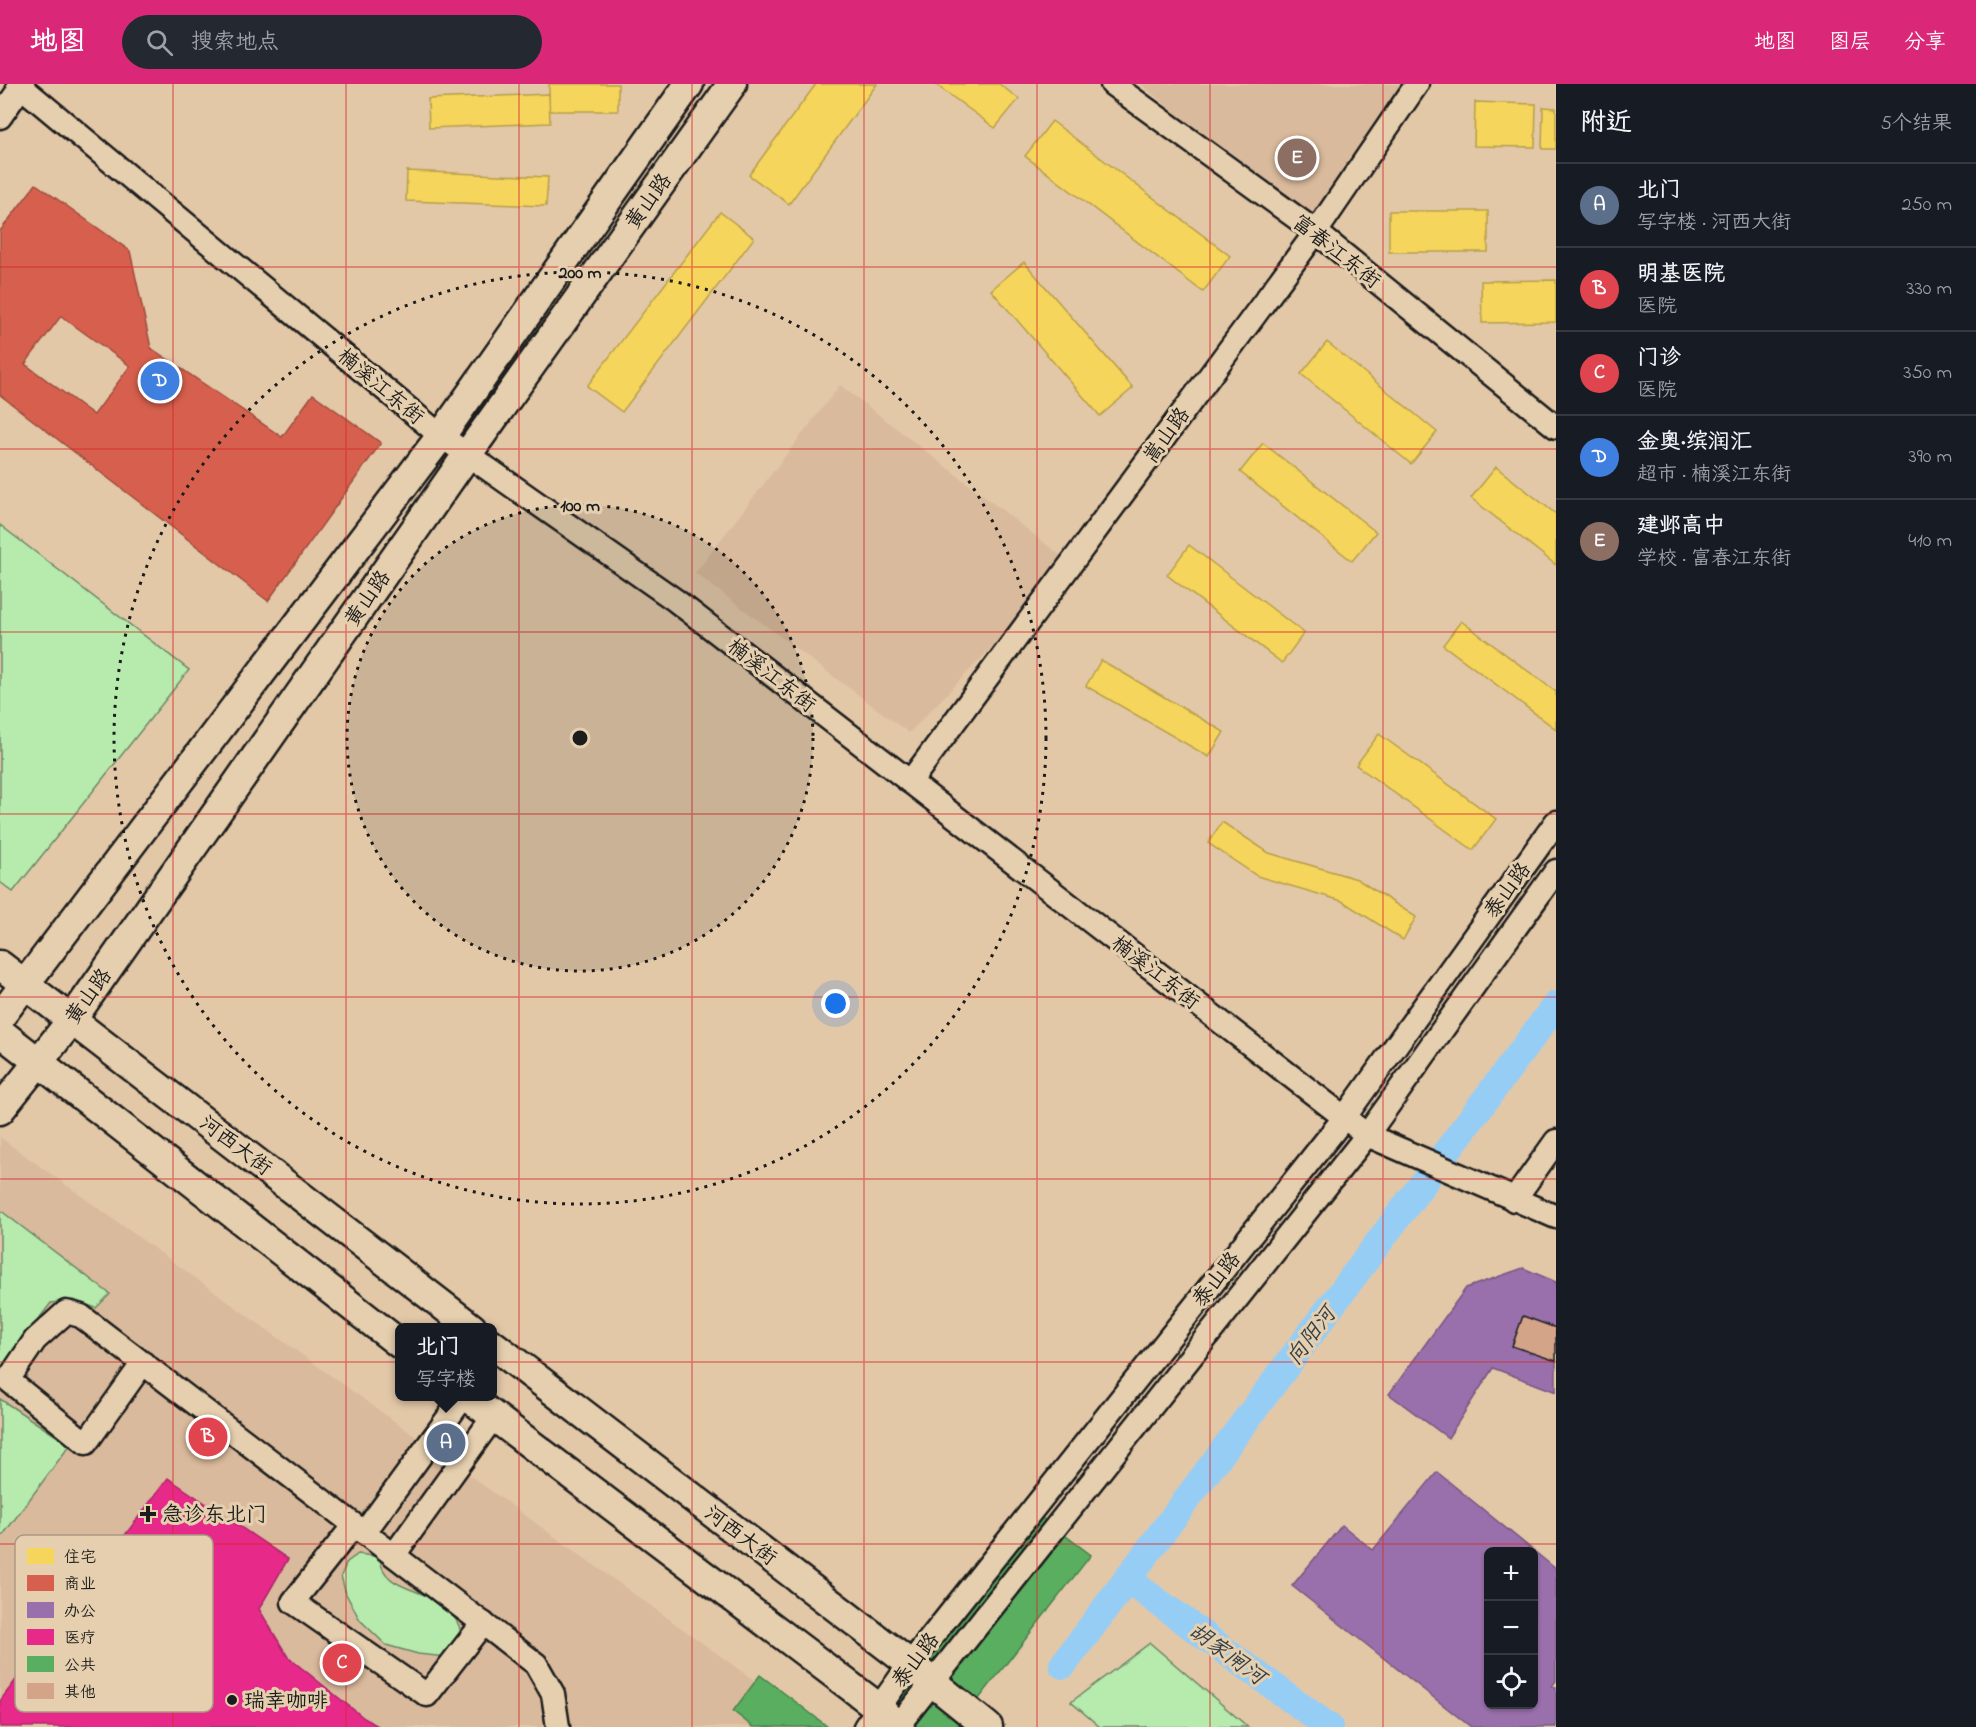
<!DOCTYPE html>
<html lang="zh">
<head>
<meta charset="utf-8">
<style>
	:root { --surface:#171b24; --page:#242831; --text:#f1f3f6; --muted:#9ea1a6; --line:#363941; --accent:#db2777 }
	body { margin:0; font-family:"Indie Flower","LXGW WenKai TC",sans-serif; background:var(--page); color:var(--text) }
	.controls { position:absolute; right:18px; bottom:18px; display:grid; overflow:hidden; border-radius:9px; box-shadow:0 2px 4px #0004 }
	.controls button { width:54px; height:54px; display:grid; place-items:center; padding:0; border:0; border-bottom:2px solid var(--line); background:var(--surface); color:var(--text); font:30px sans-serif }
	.you { position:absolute; left:836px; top:920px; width:21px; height:21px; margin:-15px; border:4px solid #fff; border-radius:50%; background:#1a73e8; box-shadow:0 0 0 9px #1a73e833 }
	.badge { display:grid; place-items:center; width:39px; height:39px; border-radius:50%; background:var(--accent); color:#fff; font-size:20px; font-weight:700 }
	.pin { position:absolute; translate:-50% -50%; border:3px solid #fff; box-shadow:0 2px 6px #0006 }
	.popup { position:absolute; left:395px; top:1239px; width:102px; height:78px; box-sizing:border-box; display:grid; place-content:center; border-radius:9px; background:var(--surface); filter:drop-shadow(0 2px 4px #0005); font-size:20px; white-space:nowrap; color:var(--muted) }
	.popup b { font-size:22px; color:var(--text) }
	.popup::after { content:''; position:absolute; left:50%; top:100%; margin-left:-12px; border:12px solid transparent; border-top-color:var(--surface) }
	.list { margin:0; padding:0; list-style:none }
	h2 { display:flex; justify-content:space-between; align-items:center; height:78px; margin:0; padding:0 24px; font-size:26px }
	h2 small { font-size:20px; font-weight:400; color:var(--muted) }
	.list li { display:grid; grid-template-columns:39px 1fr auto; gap:18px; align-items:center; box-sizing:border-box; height:84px; padding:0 24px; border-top:2px solid var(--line) }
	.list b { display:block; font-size:22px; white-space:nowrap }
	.list p { margin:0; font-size:20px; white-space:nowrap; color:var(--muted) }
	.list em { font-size:20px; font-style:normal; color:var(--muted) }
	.icon { flex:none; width:33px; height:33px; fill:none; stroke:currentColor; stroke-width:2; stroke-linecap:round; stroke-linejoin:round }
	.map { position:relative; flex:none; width:1556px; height:1643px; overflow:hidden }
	header { display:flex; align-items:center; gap:36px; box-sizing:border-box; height:84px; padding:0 30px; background:var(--accent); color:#fff }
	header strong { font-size:28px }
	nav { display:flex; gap:33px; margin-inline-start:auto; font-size:21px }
	.search { width:420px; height:54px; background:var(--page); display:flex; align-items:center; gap:15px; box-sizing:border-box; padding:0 21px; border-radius:33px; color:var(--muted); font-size:22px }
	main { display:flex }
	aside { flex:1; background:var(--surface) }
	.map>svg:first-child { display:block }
	.built { fill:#daba9c }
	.green { fill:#b6ebad; stroke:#698464; stroke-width:1.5 }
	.homes { fill:#f6d55c; stroke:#b59e49; stroke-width:1.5 }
	.shops { fill:#d6604d; stroke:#9e4c3e; stroke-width:1.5; fill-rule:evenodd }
	.offices { fill:#9970ab; stroke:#745780; stroke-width:1.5; fill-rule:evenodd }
	.health { fill:#e7298a; stroke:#aa2569; stroke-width:1.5 }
	.public { fill:#5aae61; stroke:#47824c; stroke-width:1.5 }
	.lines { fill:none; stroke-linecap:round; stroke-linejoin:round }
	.river { stroke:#96cdf5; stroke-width:28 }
	.building { fill:#d4a489; stroke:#1c1c1c; stroke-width:1.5 }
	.minor-casing { stroke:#1c1c1c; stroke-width:27 }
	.major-casing { stroke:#1c1c1c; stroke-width:33 }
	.minor { stroke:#e5cfae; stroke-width:22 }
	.major { stroke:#e5cfae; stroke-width:28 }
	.grid { fill:none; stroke:#d62828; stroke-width:1.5; stroke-opacity:0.55 }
	.ring { fill:none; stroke:#1c1c1c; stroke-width:3; stroke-dasharray:3 6 }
	.poi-dot { fill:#1c1c1c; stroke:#e5cfae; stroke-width:2 }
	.labels { text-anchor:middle; stroke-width:6; stroke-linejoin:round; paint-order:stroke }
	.street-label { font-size:21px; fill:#1c1c1c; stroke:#e5cfae }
	.poi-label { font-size:21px; fill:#1c1c1c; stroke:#e5cfae; text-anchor:start }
	.water-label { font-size:22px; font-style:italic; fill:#343f47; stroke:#e5cfae }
	.key { fill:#e5cfae; stroke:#a99982; stroke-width:1.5 }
	.key-label { font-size:16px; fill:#1c1c1c }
	.centre { fill:#1c1c1c; stroke:#e5cfae; stroke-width:3 }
	.ring-label { font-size:18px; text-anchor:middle; font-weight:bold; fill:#1c1c1c; stroke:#e5cfae; stroke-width:6; stroke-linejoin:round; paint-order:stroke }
</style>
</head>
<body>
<header>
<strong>地图</strong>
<div class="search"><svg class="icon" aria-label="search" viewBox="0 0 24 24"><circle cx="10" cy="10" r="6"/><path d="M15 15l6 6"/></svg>搜索地点</div>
<nav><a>地图</a><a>图层</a><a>分享</a></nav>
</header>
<main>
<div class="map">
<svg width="1556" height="1643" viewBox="0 0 1556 1643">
	<rect width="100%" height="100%" fill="#e3c8a8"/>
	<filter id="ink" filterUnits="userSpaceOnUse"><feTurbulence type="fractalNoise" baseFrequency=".0167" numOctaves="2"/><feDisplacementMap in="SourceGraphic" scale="12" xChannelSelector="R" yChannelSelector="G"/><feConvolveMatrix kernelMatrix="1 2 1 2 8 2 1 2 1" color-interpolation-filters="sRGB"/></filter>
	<g filter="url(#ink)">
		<g class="built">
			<polygon points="1141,0 1417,0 1316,148"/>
			<polygon points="840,301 1072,480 909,649 695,489"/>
			<polygon points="0,1053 12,1062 819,1643 0,1643"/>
		</g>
		<g class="green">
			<polygon points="0,441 189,586 13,808 0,798"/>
			<polygon points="0,1126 110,1210 96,1224 74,1216 51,1219 0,1285"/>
			<polygon points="0,1315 70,1361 0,1455"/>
			<path d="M358,1470L380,1473C381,1499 407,1503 427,1512C442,1519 468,1539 458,1558C456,1563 449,1569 446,1573L418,1570L386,1561L360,1536L346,1510L341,1492L347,1478Z"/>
			<polygon points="1150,1559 1248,1643 1100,1643 1071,1618"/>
		</g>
		<g class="homes">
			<rect x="549" y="0" width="69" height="27"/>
			<polygon points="816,0 877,0 789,120 749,91"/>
			<polygon points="935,0 999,0 1019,15 995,44"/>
			<polygon points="549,10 550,39 429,44 428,15"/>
			<polygon points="1475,18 1536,20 1535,63 1474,62"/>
			<polygon points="1543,23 1556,24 1556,65 1542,65"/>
			<polygon points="1052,37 1230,172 1203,208 1025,72"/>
			<polygon points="407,87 548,93 546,122 406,117"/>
			<rect x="1389" y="127" width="99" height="41"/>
			<polygon points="720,128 754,154 622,328 587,302"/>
			<polygon points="1024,178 1133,304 1100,332 991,206"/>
			<polygon points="1556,196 1556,238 1482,239 1481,197"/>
			<polygon points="1327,258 1437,348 1411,380 1301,290"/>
			<polygon points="1263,359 1376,448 1352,477 1240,388"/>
			<polygon points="1496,383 1556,430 1556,481 1471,414"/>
			<polygon points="1189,461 1304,549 1282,579 1167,491"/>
			<polygon points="1461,537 1556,608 1556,645 1443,561"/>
			<polygon points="1101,576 1224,648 1209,673 1086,602"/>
			<polygon points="1379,650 1496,735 1473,766 1356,681"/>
			<polygon points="1222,738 1269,769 1357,795 1416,833 1403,856 1342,817 1257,792 1208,759"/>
		</g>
		<path class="shops" d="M36,100L130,167L151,264L282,353L313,310L381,359L268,517L0,311V147ZM61,232L130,282L94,331L25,280Z"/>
		<g class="offices">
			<polygon points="1523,1184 1556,1198 1556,1308 1493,1284 1448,1354 1389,1310 1466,1204"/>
			<path d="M1437,1388L1556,1485V1597L1552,1602L1556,1604V1643H1471L1292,1502L1342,1441L1373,1466ZM1488,1468H1534V1620H1488Z"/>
		</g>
		<polygon class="health" points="168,1394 288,1475 259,1525 288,1573 364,1634 380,1643 0,1643 0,1617"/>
		<g class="public">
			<polygon points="1038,1431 1091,1471 957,1643 873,1643"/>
			<polygon points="760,1591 792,1615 828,1643 753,1643 733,1627"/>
		</g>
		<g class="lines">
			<g class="river">
				<polyline points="1127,1495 1329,1643"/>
				<polyline points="1063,1581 1556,921"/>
			</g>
		</g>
		<polygon class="building" points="1523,1232 1556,1244 1556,1277 1512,1262"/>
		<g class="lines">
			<g class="minor-casing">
				<g id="minor">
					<polyline points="18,0 441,352 675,516 1367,1051 1556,1133"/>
					<polyline points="1112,0 1316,148 1556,343"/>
					<polyline points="0,33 23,0"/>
					<polyline points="910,698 1316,148 1417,0"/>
					<polyline points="1514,1116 1556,1057"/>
					<polyline points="143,1279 86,1359 8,1296 35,1256 66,1228 81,1232 536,1580 553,1610 558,1643"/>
					<polyline points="354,1441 293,1518 427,1611 483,1539"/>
					<polyline points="364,1449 464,1312"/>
					<polyline points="394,1471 494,1332"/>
					<polyline points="865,1643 910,1580 1344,1034 1556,738"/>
					<polyline points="897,1643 1367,1051 1556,787"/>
				</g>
			</g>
			<g class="major-casing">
				<g id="major">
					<polyline points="0,881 472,1244"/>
					<polyline points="0,933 441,352 689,0"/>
					<polyline points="0,948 400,1260"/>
					<polyline points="0,1026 71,937 467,371 732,0"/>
					<polyline points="492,1260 910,1580 988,1643"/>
					<polyline points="467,1312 879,1624 900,1643"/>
				</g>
			</g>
			<use href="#minor" class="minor"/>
			<use href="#major" class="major"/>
		</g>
	</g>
	<path class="grid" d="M173,0V1643M346,0V1643M519,0V1643M692,0V1643M864,0V1643M1037,0V1643M1210,0V1643M1383,0V1643M0,183H1556M0,365H1556M0,548H1556M0,730H1556M0,913H1556M0,1095H1556M0,1278H1556M0,1460H1556"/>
	<circle cx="580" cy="654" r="233" fill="#1c1c1c" fill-opacity=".12"/>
	<g class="ring">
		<circle cx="580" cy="654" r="233"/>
		<circle cx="580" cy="654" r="466"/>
	</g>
	<g class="poi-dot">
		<path d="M145 1421h6v6h6v6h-6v6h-6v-6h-6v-6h6z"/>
		<circle cx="232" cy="1616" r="6"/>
	</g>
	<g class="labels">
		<g class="street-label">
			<text transform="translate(648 117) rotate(-54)" y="7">黄山路</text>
			<text transform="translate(1337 167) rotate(38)" y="7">富春江东街</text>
			<text transform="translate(381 302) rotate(40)" y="7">楠溪江东街</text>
			<text transform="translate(1166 351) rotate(-54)" y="7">嵩山路</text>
			<text transform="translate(367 514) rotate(-55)" y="7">黄山路</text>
			<text transform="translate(772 591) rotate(38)" y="7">楠溪江东街</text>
			<text transform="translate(1507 806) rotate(-54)" y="7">泰山路</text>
			<text transform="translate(1156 888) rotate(38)" y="7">楠溪江东街</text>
			<text transform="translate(88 912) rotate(-54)" y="7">黄山路</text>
			<text transform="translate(236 1061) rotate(37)" y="7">河西大街</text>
			<text transform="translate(1216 1195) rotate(-52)" y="7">泰山路</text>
			<text transform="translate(741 1451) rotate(37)" y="7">河西大街</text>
			<text transform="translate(915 1576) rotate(-53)" y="7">泰山路</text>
		</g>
		<g class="poi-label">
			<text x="162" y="1437">急诊东北门</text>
			<text x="244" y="1623">瑞幸咖啡</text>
		</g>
		<g class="water-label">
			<text transform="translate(1310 1251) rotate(-53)" y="8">向阳河</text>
			<text transform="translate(1228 1569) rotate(36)" y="8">胡家闸河</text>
		</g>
	</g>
	<rect x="15" y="1451" width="198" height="177" rx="9" class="key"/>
	<rect x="27" y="1464" width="27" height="16" fill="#f6d55c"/>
	<rect x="27" y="1491" width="27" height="16" fill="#d6604d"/>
	<rect x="27" y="1518" width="27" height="16" fill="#9970ab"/>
	<rect x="27" y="1545" width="27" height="16" fill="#e7298a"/>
	<rect x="27" y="1572" width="27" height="16" fill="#5aae61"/>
	<rect x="27" y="1599" width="27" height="16" fill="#d4a489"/>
	<g class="key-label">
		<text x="64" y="1478">住宅</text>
		<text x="64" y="1505">商业</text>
		<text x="64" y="1532">办公</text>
		<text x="64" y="1559">医疗</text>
		<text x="64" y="1586">公共</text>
		<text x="64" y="1613">其他</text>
	</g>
	<circle cx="580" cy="654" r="9" class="centre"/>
	<g class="ring-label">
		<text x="580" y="194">200 m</text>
		<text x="580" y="427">100 m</text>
	</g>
</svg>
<div class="controls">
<button>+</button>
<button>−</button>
<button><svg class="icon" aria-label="locate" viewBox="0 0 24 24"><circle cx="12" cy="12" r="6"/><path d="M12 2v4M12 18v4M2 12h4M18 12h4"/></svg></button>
</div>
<div class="you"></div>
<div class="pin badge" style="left:446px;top:1359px;background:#5c6f8a">A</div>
<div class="popup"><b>北门</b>写字楼</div>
<div class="pin badge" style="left:208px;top:1353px;background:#e0444e">B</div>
<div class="pin badge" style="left:342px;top:1579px;background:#e0444e">C</div>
<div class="pin badge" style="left:160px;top:297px;background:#3f7fe0">D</div>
<div class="pin badge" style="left:1297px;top:74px;background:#8d6e63">E</div>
</div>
<aside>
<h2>附近<small>5个结果</small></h2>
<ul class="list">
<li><span class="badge" style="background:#5c6f8a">A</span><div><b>北门</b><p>写字楼 · 河西大街</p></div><em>250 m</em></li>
<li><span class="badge" style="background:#e0444e">B</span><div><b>明基医院</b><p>医院</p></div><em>330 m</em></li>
<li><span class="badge" style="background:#e0444e">C</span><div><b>门诊</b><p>医院</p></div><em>350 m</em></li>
<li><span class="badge" style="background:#3f7fe0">D</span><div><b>金奥·缤润汇</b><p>超市 · 楠溪江东街</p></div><em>390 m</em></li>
<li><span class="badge" style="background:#8d6e63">E</span><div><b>建邺高中</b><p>学校 · 富春江东街</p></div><em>410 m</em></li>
</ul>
</aside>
</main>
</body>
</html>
